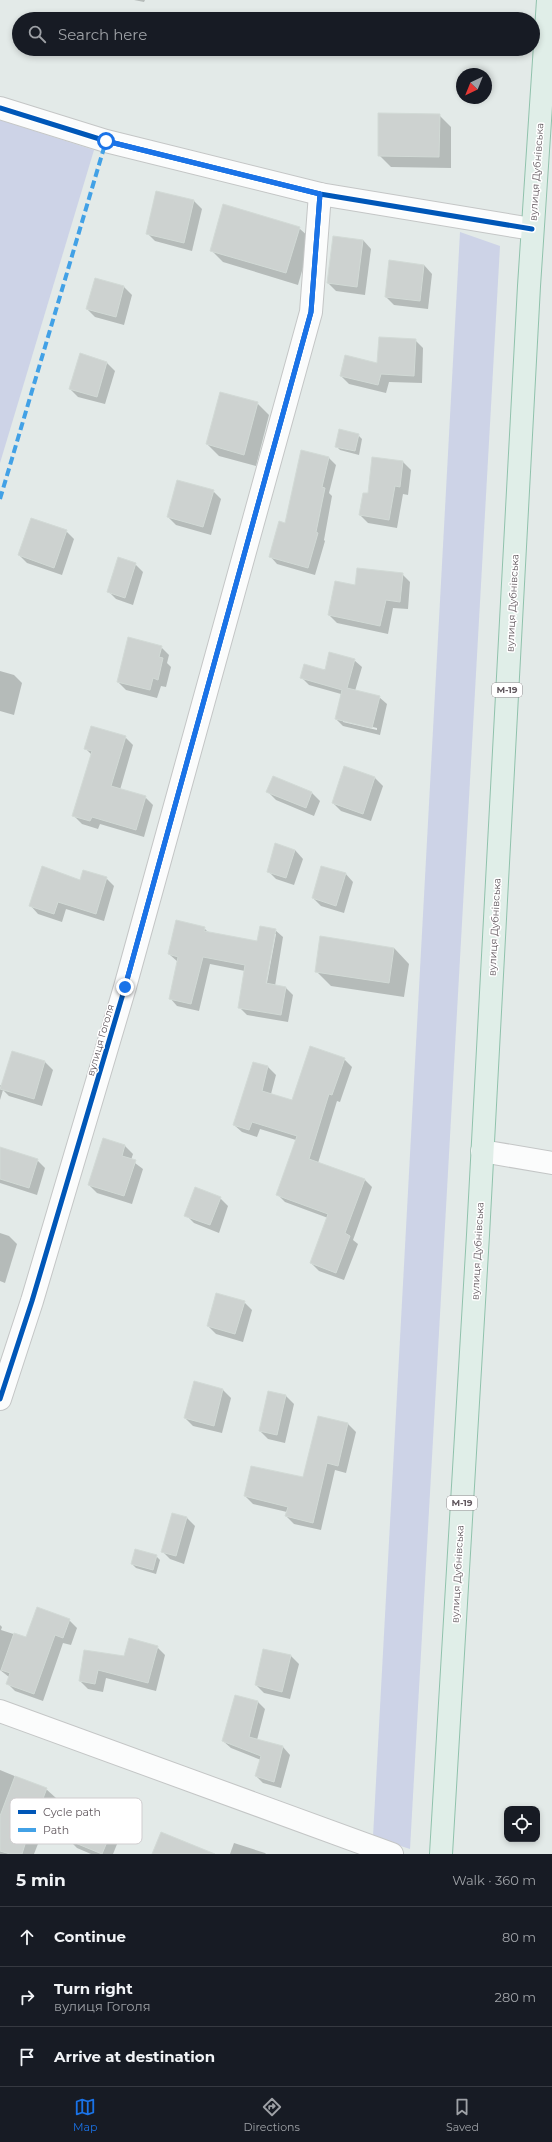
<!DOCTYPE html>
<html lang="en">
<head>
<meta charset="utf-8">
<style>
	:root { --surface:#171b24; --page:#20242c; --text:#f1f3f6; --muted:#9ea1a6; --line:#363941; --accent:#1a73e8 }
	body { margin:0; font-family:Montserrat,sans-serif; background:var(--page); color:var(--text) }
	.controls { position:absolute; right:12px; bottom:12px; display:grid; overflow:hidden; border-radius:8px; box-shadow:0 2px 6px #0003 }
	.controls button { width:36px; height:36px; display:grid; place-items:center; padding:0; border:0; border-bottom:1px solid var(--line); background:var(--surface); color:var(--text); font:20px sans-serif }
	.compass { position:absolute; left:456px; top:68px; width:36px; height:36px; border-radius:50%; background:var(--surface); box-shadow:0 2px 6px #0003; rotate:223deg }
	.stop { position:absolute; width:12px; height:12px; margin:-9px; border:3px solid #1a73e8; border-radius:50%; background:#fff }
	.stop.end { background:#1a73e8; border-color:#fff; box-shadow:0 1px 4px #0008 }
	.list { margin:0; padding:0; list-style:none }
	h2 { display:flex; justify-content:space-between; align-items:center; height:52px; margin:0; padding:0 16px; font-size:17px }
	h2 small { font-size:13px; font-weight:400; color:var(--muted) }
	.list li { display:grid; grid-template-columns:26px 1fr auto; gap:12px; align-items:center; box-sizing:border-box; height:60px; padding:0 16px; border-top:1px solid var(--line) }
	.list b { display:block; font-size:15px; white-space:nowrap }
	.list p { margin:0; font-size:13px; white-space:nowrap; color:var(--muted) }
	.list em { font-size:13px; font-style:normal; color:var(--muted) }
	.icon { flex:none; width:22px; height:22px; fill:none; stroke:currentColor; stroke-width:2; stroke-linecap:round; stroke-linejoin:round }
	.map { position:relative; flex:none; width:552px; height:1854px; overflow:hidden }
	.search { position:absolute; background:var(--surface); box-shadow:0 2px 6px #0003; left:12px; right:12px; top:12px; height:44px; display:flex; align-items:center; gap:10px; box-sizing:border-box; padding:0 14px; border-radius:22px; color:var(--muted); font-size:15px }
	.sheet { height:232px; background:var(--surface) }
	nav { display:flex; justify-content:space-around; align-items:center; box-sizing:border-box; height:56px; border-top:1px solid var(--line); background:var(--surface); font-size:11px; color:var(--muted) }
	nav a { display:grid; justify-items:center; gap:2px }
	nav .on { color:var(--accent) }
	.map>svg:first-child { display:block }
	.green { fill:#cdd3e7 }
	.shadow { fill:#0003; fill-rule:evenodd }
	.building { fill:#cdd2d0; stroke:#d2dad6 }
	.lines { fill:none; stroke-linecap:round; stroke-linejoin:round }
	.minor-casing { stroke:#c4c6c6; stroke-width:24 }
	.highway-casing { stroke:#90c2ac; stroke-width:24 }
	.minor { stroke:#fbfcfc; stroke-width:22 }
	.highway { stroke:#e0eee8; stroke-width:22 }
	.quiet { stroke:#42a1e6; stroke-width:4; stroke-dasharray:8 4; stroke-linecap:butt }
	.cycleway-casing { stroke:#fff; stroke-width:8 }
	.cycleway { stroke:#0057b8; stroke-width:5 }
	.route { stroke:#1a73e8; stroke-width:5 }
	.labels { text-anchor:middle; stroke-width:3; stroke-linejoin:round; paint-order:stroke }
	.shield { fill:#fff; stroke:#918b8f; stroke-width:1 }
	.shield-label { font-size:9px; font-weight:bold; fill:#62595f }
	.street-label { font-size:10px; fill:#62595f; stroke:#fff }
	.key { fill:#fff; stroke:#d0cdcf; stroke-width:1 }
	.key-label { font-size:11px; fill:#62595f }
</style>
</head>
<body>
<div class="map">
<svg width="552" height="1854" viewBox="0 0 552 1854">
	<rect width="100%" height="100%" fill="#e3eae8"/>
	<g class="green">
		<polygon points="0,120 94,150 0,463"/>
		<polygon points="460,232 500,246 410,1849 373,1837"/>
	</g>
	<g class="shadow">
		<polygon points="134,0 145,0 144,2"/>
		<polygon points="439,115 451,127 451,168 391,167 379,155"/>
		<polygon points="156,192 194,201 202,209 192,251 155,241 147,233"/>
		<polygon points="299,228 311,239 298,285 223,262 211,250"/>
		<polygon points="363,240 371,249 365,295 336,291 328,283"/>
		<polygon points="424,265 432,274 428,309 394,305 386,297"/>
		<polygon points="124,287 132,295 124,325 95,317 87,309"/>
		<polygon points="415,340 423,348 422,383 389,382 386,393 349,384 341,376 378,365"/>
		<polygon points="106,362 115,371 105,404 78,397 70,389"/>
		<polygon points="257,403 269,415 256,466 219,456 207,444"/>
		<polygon points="358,435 362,439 359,455 340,450 336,446"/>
		<polygon points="329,458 336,465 329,493 332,496 324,540 325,541 315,575 277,564 270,556 285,524"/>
		<polygon points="403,462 411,470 408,495 403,494 397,528 368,523 360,515 369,495"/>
		<polygon points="213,491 221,499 211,535 176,525 168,517"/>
		<polygon points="66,531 74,539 62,575 27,563 19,555"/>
		<polygon points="135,564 143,572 133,605 116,599 108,591"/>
		<polygon points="402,574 410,582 408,609 393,608 388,634 337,623 329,615 356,586"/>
		<polygon points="161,647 169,655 167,663 171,667 166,687 161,686 157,698 126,690 118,682"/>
		<path d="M354,660L362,667L355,691L379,697L387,704L380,735L343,726L336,719L341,694L309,685L301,677ZM343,720L377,728V730L343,722Z"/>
		<polygon points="0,671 14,675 22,683 14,715 0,711"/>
		<polygon points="125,737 133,745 120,790 145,797 153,805 144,837 100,824 98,829 82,824 74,816 92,755 85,748"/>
		<polygon points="273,777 312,793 320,801 314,816 276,800 268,792"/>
		<polygon points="375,778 383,786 371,821 341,811 333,803"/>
		<polygon points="295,850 303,859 294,885 276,879 268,871"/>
		<polygon points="345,873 353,882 344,913 321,906 313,898"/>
		<polygon points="106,878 114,886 104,921 66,909 62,922 38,914 30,905 81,881"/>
		<path d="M204,928L209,933L258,942L275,930L283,937L275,986L285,987L293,995L288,1022L247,1015L239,1007L245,971L210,964L199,1011L177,1006L170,998L178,962L169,954ZM274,934H276L266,988H264Z"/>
		<polygon points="394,948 409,964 404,997 331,986 316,971"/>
		<polygon points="12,1052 45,1062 53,1070 42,1106 9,1096 3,1090 0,1100 0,1085 2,1086"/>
		<polygon points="344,1059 352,1067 340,1102 337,1101 318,1163 364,1179 372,1187 353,1240 358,1244 344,1280 319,1271 311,1263 328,1218 285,1202 277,1194 296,1140 260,1129 257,1137 242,1132 234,1125 254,1064 268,1067 276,1075 271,1094 293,1101"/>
		<polygon points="104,1139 125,1146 133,1154 131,1160 143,1169 132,1204 97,1193 89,1185"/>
		<polygon points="0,1154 37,1160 45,1168 37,1195 0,1183"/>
		<polygon points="220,1198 228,1206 219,1233 194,1223 186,1215"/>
		<polygon points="0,1233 9,1236 17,1244 5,1283 0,1281"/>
		<polygon points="244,1302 252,1310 243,1342 216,1334 208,1326"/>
		<polygon points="223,1390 231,1398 222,1433 193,1426 185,1418"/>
		<polygon points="269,1392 286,1396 294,1404 285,1443 268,1439 260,1431"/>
		<polygon points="319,1417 348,1424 356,1432 346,1473 335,1470 321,1530 294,1524 286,1516 287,1512 253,1504 245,1496 303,1478"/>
		<polygon points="172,1514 187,1518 195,1526 184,1564 170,1559 162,1551"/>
		<polygon points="156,1556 160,1560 156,1574 136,1568 132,1564"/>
		<polygon points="69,1620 77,1628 71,1645 63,1643 43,1701 15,1691 7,1683 9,1677 0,1670 0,1625 2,1627 1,1630 26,1638"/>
		<polygon points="157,1647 165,1655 156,1691 106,1678 103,1692 88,1689 80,1681 85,1651 125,1657"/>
		<polygon points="291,1656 299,1664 290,1699 264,1693 256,1685"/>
		<polygon points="258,1702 265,1709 257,1740 283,1747 290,1755 281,1788 263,1783 256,1776 261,1760 231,1748 223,1741"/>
		<polygon points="0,1770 46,1789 56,1798 34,1854 0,1854"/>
		<polygon points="116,1819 124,1827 113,1854 91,1854 77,1848 69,1840"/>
		<polygon points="234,1843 265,1853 266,1854 230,1854"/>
	</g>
	<g class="building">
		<polygon points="378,113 440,114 439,157 378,156"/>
		<polygon points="156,191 194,200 184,243 146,234"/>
		<polygon points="223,204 300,227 286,273 210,251"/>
		<polygon points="333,236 363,240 357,287 327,283"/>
		<polygon points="389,260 424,265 420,301 385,297"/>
		<polygon points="95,278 124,286 116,317 86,309"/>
		<polygon points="379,337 416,339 414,376 381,374 378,385 340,376 345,355 377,363"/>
		<polygon points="80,353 107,362 97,397 69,389"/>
		<polygon points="220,392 258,402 244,455 206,444"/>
		<polygon points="339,429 359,434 355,451 335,447"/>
		<polygon points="301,450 329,457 322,487 325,488 316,532 318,533 308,568 269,557 279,521 285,523"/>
		<polygon points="372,457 403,461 400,487 395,486 389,520 359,515 363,493 368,493"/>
		<polygon points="177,480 214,490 203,527 167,517"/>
		<polygon points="31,518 67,530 54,568 18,555"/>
		<polygon points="118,557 136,563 125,598 107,592"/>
		<polygon points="357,568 403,573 400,602 386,600 380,626 328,615 335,581 355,585"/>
		<polygon points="128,637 162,646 159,657 163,658 158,680 153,678 150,690 117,682"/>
		<polygon points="329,652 355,659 347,688 380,696 372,728 335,719 342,690 300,678 304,664 325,670"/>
		<polygon points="91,726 126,736 111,786 146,796 136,830 92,817 90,821 72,816 92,751 84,749"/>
		<polygon points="344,766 375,777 363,814 332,803"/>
		<polygon points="273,776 312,792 306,808 266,792"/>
		<polygon points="275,843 295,850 286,878 267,872"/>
		<polygon points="42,866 80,880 83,870 107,877 96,914 58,902 54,914 29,906"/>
		<polygon points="321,866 346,873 336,906 312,898"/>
		<polygon points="176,920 205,927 204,931 257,941 260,926 276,929 266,983 286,987 281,1015 238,1008 245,965 203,957 191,1004 169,999 178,957 168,954"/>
		<polygon points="320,936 394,948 389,983 315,972"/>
		<polygon points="310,1046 345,1058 332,1095 329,1094 309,1159 365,1179 345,1233 350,1236 336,1273 310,1263 328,1214 276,1195 297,1136 252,1122 249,1130 233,1125 253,1062 268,1066 262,1091 292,1100"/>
		<polygon points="12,1051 45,1061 34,1099 0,1089"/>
		<polygon points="103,1138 125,1145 122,1156 136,1160 124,1196 88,1185"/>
		<polygon points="0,1147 38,1159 29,1188 0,1179"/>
		<polygon points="195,1187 221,1197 210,1225 184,1216"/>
		<polygon points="216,1293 245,1301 235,1334 207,1326"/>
		<polygon points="194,1381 223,1389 214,1426 184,1418"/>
		<polygon points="268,1391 286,1395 277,1435 259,1431"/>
		<polygon points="318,1416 348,1423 338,1466 327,1463 313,1523 285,1516 288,1507 244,1496 251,1466 303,1477"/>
		<polygon points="172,1513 187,1517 176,1556 161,1552"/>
		<polygon points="135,1549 157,1555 153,1570 131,1564"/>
		<polygon points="37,1607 70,1619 63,1638 55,1635 34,1694 6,1684 10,1673 1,1670 14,1633 26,1637"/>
		<polygon points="129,1638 158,1646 148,1683 98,1670 95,1684 79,1681 84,1650 124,1656"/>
		<polygon points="263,1649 291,1655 282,1692 255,1685"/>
		<polygon points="235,1695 258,1701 249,1737 283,1746 274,1782 255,1776 261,1756 222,1741"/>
		<polygon points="15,1776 47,1788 33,1825 31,1825 22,1854 10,1854 0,1851 0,1816"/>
		<polygon points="84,1804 117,1818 102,1854 68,1840"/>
		<polygon points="161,1832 215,1854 152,1854"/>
	</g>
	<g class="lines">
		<g class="minor-casing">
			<g id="minor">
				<polyline points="0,108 106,141 320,194 532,229"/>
				<polyline points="482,1151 552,1163"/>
				<polyline points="0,1399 32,1301 125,987 311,312 320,194"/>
				<polyline points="0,1711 392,1854"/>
			</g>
		</g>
		<g class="highway-casing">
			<polyline id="highway" points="441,1854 478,1235 529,286 548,0"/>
		</g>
		<use href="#minor" class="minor"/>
		<use href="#highway" class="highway"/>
		<polyline class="quiet" points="0,499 106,141"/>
		<g class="cycleway-casing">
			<g id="cycleway">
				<polyline points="0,108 106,141 320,194 532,229"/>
				<polyline points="0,1399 32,1301 125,987 311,312 320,194"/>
			</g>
		</g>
		<use href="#cycleway" class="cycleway"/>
	</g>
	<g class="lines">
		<polyline class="route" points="106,141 320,194 311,312 125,987"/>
	</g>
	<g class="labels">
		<g class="shield">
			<rect x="492" y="683" width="30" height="14" rx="3"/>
			<rect x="447" y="1496" width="30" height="14" rx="3"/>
		</g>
		<g class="shield-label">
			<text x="507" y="693">М-19</text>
			<text x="462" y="1506">М-19</text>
		</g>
		<g class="street-label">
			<text transform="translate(536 172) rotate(-86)" y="4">вулиця Дубнівська</text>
			<text transform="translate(512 603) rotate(-87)" y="4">вулиця Дубнівська</text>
			<text transform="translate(494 927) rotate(-87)" y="4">вулиця Дубнівська</text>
			<text transform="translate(100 1040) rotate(-74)" y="4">вулиця Гоголя</text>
			<text transform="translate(477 1251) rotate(-87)" y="4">вулиця Дубнівська</text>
			<text transform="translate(457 1574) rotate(-87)" y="4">вулиця Дубнівська</text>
		</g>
	</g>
	<rect x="10" y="1798" width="132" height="46" rx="6" class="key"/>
	<rect x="18" y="1810" width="18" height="4" fill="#0057b8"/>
	<rect x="18" y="1828" width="18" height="4" fill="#42a1e6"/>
	<g class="key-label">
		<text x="43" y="1816">Cycle path</text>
		<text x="43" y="1834">Path</text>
	</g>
</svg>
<div class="controls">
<button><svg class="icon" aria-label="locate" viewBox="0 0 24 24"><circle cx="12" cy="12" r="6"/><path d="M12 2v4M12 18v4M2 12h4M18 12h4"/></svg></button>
</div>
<svg class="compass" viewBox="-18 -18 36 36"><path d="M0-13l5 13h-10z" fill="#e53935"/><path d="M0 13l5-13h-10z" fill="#9ea1a6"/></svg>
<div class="stop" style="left:106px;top:141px"></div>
<div class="stop end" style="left:125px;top:987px"></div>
<div class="search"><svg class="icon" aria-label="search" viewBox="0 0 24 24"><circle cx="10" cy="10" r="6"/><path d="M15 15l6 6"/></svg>Search here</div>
</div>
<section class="sheet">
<h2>5 min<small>Walk · 360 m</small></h2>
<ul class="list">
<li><svg class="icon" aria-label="ahead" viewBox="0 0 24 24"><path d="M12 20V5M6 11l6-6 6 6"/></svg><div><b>Continue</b></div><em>80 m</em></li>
<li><svg class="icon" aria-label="right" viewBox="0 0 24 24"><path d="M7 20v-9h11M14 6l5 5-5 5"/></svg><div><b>Turn right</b><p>вулиця Гоголя</p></div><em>280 m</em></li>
<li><svg class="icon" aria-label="arrive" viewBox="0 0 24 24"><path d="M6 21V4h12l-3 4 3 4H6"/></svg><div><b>Arrive at destination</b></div></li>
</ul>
</section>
<nav>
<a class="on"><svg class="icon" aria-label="map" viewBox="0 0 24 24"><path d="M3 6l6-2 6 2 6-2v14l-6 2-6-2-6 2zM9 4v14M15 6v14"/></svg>Map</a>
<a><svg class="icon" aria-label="directions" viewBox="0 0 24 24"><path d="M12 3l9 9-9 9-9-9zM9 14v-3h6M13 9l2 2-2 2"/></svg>Directions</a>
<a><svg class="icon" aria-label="saved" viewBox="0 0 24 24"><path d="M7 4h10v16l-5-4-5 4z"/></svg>Saved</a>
</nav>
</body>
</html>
